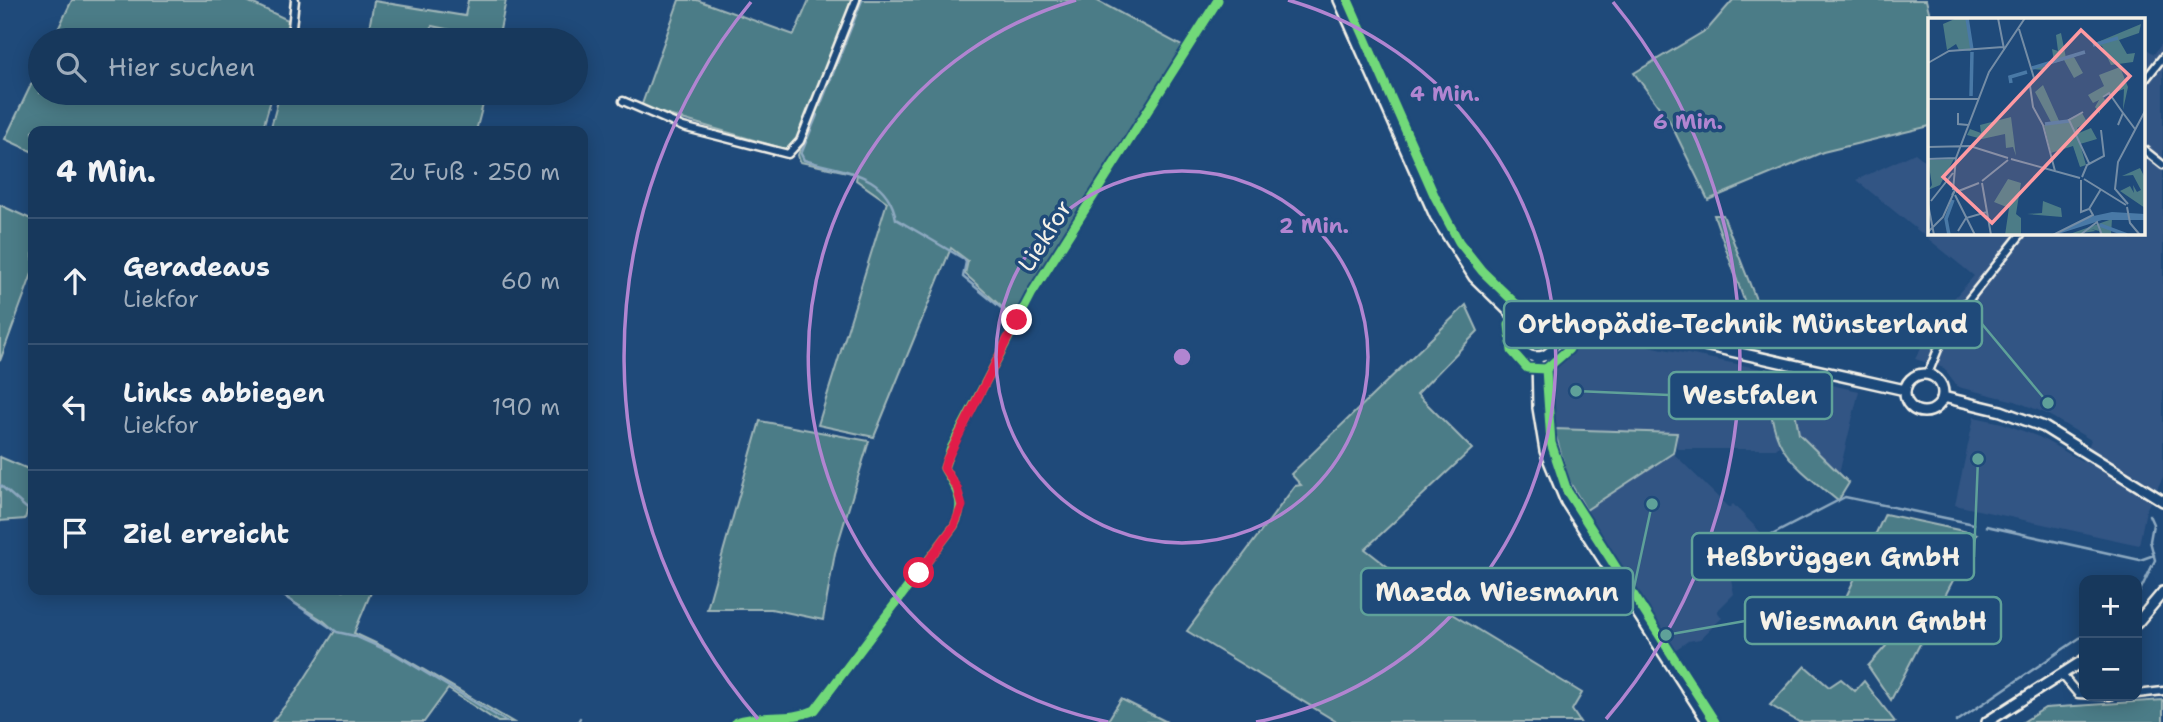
<!DOCTYPE html>
<html lang="de">
<head>
<meta charset="utf-8">
<style>
	:root { --surface:#17385c; --page:#244365; --text:#f1f3f6; --muted:#9eacbb; --line:#365272 }
	body { margin:0; font-family:"Shantell Sans",sans-serif; background:var(--page); color:var(--text) }
	.controls { position:absolute; right:21px; bottom:21px; display:grid; overflow:hidden; border-radius:14px; box-shadow:0 4px 18px #0003 }
	.controls button { width:63px; height:63px; display:grid; place-items:center; padding:0; border:0; border-bottom:2px solid var(--line); background:var(--surface); color:var(--text); font:35px sans-serif }
	.stop { position:absolute; width:21px; height:21px; margin:-16px; border:5px solid #e11d48; border-radius:50%; background:#fff }
	.stop.end { background:#e11d48; border-color:#fff; box-shadow:0 2px 7px #0008 }
	.list { margin:0; padding:0; list-style:none }
	h2 { display:flex; justify-content:space-between; align-items:center; height:91px; margin:0; padding:0 28px; font-size:30px }
	h2 small { font-size:23px; font-weight:400; color:var(--muted) }
	.list li { display:grid; grid-template-columns:46px 1fr auto; gap:21px; align-items:center; box-sizing:border-box; height:126px; padding:0 28px; border-top:2px solid var(--line) }
	.list b { display:block; font-size:26px; white-space:nowrap }
	.list p { margin:0; font-size:23px; white-space:nowrap; color:var(--muted) }
	.list em { font-size:23px; font-style:normal; color:var(--muted) }
	.icon { flex:none; width:38px; height:38px; fill:none; stroke:currentColor; stroke-width:2; stroke-linecap:round; stroke-linejoin:round }
	.map { position:relative; flex:none; width:2163px; height:722px; overflow:hidden }
	.search { position:absolute; background:var(--surface); box-shadow:0 4px 18px #0003; left:28px; top:28px; width:560px; height:77px; display:flex; align-items:center; gap:18px; box-sizing:border-box; padding:0 24px; border-radius:38px; color:var(--muted); font-size:26px }
	.panel { position:absolute; background:var(--surface); box-shadow:0 4px 18px #0003; left:28px; top:126px; width:560px; height:469px; border-radius:14px }
	.map>svg:first-child { display:block }
	.built { fill:#325584 }
	.green { fill:#4c7c87; stroke:#a0b6b8; stroke-width:2 }
	.lines { fill:none; stroke-linecap:round; stroke-linejoin:round }
	.stream { stroke:#8da9c0; stroke-width:2.5 }
	.street-casing { stroke:#f4f1e8; stroke-width:11 }
	.secondary-casing { stroke:#f4f1e8; stroke-width:14 }
	.street { stroke:#1f4a7a; stroke-width:6 }
	.secondary { stroke:#1f4a7a; stroke-width:9 }
	.cycleway-casing { stroke:#1f4a7a; stroke-width:13 }
	.cycleway { stroke:#71d979; stroke-width:9 }
	.route { stroke:#e11d48; stroke-width:9 }
	.ring { fill:none; stroke:#b185d1; stroke-width:3.5 }
	.labels { text-anchor:middle; stroke-width:7; stroke-linejoin:round; paint-order:stroke }
	.street-label { font-size:24px; fill:#f4f1e8; stroke:#1f4a7a }
	.inset-river { fill:none; stroke:#4979a6; stroke-width:3.5 }
	.inset-road { fill:none; stroke:#748da6; stroke-width:2 }
	.view { fill:#ff9aa2; fill-opacity:0.15; stroke:#ff9aa2; stroke-width:3.5 }
	.inset-edge { fill:none; stroke:#f4f1e8; stroke-width:3.5 }
	.centre { fill:#b185d1; stroke:#1f4a7a; stroke-width:3.5 }
	.ring-label { font-size:21px; text-anchor:middle; font-weight:bold; fill:#b185d1; stroke:#1f4a7a; stroke-width:7; stroke-linejoin:round; paint-order:stroke }
	.leader { fill:none; stroke:#5fa199; stroke-width:2.5 }
	.callout-dot { fill:#5fa199; stroke:#1f4a7a; stroke-width:2.5 }
	.callout { fill:#1f4a7a; stroke:#5fa199; stroke-width:2.5 }
	.callout-label { font-size:26px; text-anchor:middle; font-weight:bold; fill:#f4f1e8 }
</style>
</head>
<body>
<div class="map">
<svg width="2163" height="722" viewBox="0 0 2163 722">
	<rect width="100%" height="100%" fill="#1f4a7a"/>
	<filter id="ink" filterUnits="userSpaceOnUse"><feTurbulence type="fractalNoise" baseFrequency=".0143" numOctaves="2"/><feDisplacementMap in="SourceGraphic" scale="14" xChannelSelector="R" yChannelSelector="G"/><feConvolveMatrix kernelMatrix="1 2 1 2 8 2 1 2 1" color-interpolation-filters="sRGB"/></filter>
	<g filter="url(#ink)">
		<g class="built">
			<polygon points="2163,42 2163,477 2146,510 2139,545 1955,505 1974,417 2002,423 2039,437 2082,461 2091,440 2045,413 2015,401 1958,387 1944,368 1915,359 1938,316 1974,276 1856,180 1915,153 1930,165 1930,233 2144,233 2144,47 2154,54"/>
			<polygon points="1614,345 1649,346 1766,370 1770,417 1779,446 1776,449 1677,449 1676,433 1554,429 1554,369 1574,353 1574,349"/>
			<polygon points="1789,376 1859,391 1839,474 1799,434"/>
			<polygon points="1673,453 1729,508 1733,504 1771,543 1730,574 1734,594 1717,611 1722,618 1700,639 1688,641 1672,652 1636,597 1641,594 1586,510"/>
		</g>
		<g class="green">
			<polygon points="72,0 245,0 288,20 284,40 53,40"/>
			<polygon points="468,0 506,0 498,40 432,26 429,40 367,40 374,1 465,16"/>
			<polygon points="679,0 697,0 794,35 809,0 853,0 792,151 641,107"/>
			<polygon points="860,0 1096,0 1184,47 1013,317 965,274 968,261 951,248 874,437 818,425 887,202 856,180 857,174 800,162 798,155"/>
			<polygon points="1733,0 1926,0 1931,19 1930,126 1823,152 1708,200 1670,122 1634,73 1708,29"/>
			<polygon points="40,66 40,93 273,93 262,131 33,131 33,152 5,139"/>
			<polygon points="280,93 486,93 476,131 284,131 271,127"/>
			<polygon points="0,205 33,220 33,271 0,361"/>
			<polygon points="1714,215 1723,215 1769,333 1756,334"/>
			<polygon points="1466,305 1478,331 1417,394 1472,449 1365,549 1437,605 1582,693 1572,710 1580,722 1337,722 1187,631 1295,486 1301,485 1291,474"/>
			<path d="M1766,370L1789,375L1799,434L1849,483L1838,501C1777,452 1773,448 1766,370Z"/>
			<polygon points="760,421 869,441 835,553 823,620 771,609 707,609"/>
			<polygon points="1554,429 1677,433 1673,453 1586,510 1568,479"/>
			<polygon points="0,457 33,471 33,490 25,519 0,521"/>
			<polygon points="1885,514 1977,534 1891,700 1868,666 1886,646 1879,639 1885,632 1846,597"/>
			<polygon points="274,590 372,590 354,633 388,649 513,722 498,722 448,689 424,722 272,722 296,692 335,631 324,621"/>
			<polygon points="1805,666 1829,687 1841,679 1855,691 1864,681 1895,722 1799,722 1770,705"/>
			<polygon points="1121,699 1167,722 1107,722"/>
			<polygon points="2163,700 2163,722 2023,722 2045,708"/>
		</g>
		<g class="lines">
			<g class="stream">
				<polyline points="820,106 862,0"/>
				<path d="M817,115L801,154L804,160C842,172 887,171 896,219L964,259L966,262L963,277L1011,316"/>
				<polyline points="0,485 33,514"/>
				<polyline points="1986,526 2140,560 2154,555"/>
				<polyline points="1766,538 1845,497 1974,524"/>
				<polyline points="275,590 337,632 355,636 393,653 507,722"/>
				<polyline points="2137,597 2155,560 2150,541 2153,524 2149,515"/>
				<polyline points="578,722 580,718"/>
				<polyline points="1956,722 2084,635"/>
			</g>
			<g class="street-casing">
				<g id="street">
					<polyline points="295,0 291,37 299,40"/>
					<polyline points="2144,81 2163,57"/>
					<polyline points="623,101 683,127 788,154 800,141 856,0"/>
					<polyline points="2144,150 2163,165"/>
					<polyline points="1928,374 1947,327 2022,233"/>
					<polyline points="2062,675 2078,694 2110,696"/>
					<polyline points="2137,694 2163,691"/>
					<path d="M736,722C763,713 789,722 815,710L954,526C967,502 956,490 944,468L951,448L1032,293L1218,0"/>
				</g>
			</g>
			<g class="secondary-casing">
				<g id="secondary">
					<polyline points="1339,0 1435,216 1474,277 1523,325"/>
					<circle cx="1537" cy="338" r="19"/>
					<polyline points="1556,337 1631,334 1664,336 1905,390"/>
					<polyline points="1537,357 1538,408 1545,451 1566,502 1708,722"/>
					<circle cx="1924" cy="393" r="19"/>
					<polyline points="1943,397 2001,411 2044,427 2163,501"/>
					<polyline points="2137,623 2163,592"/>
					<polyline points="1987,722 2084,660"/>
				</g>
			</g>
			<use href="#street" class="street"/>
			<use href="#secondary" class="secondary"/>
			<g class="cycleway-casing">
				<g id="cycleway">
					<polyline points="1348,0 1435,197 1459,242 1482,271 1514,302 1523,309 1546,312 1567,326 1569,349 1546,369 1551,443 1567,491 1715,722"/>
					<polyline points="1523,309 1509,325 1512,351 1527,368 1546,369"/>
					<path d="M736,722C763,713 789,722 815,710L954,526C967,502 956,490 944,468L951,448L1032,293L1218,0"/>
				</g>
			</g>
			<use href="#cycleway" class="cycleway"/>
		</g>
	</g>
	<g class="lines" filter="url(#ink)">
		<polyline class="route" points="919,573 954,526 962,506 957,488 944,468 946,461 1017,320"/>
	</g>
	<g class="ring">
		<circle cx="1182" cy="357" r="186"/>
		<path d="M1108 722A372 372 0 0 1 1076 0M1288 0A372 372 0 0 1 1256 722"/>
		<path d="M758 719A558 558 0 0 1 751 2M1613 2A558 558 0 0 1 1606 719"/>
	</g>
	<g class="labels">
		<g class="street-label">
			<text transform="translate(1045 236) rotate(-58)" y="8">Liekfor</text>
		</g>
	</g>
	<g transform="translate(1928 18)">
		<rect width="217" height="217" fill="#1f4a7a"/>
		<path d="M29,0H39L43,33L31,32L28,26L19,32L15,6ZM213,6L211,15L191,22L199,36L207,35L205,44L183,47L174,28L165,26ZM133,15L138,40L157,34L146,39L155,55L146,60L136,42L116,48V52L103,51L126,44L124,31L130,33L128,17ZM192,49L200,69L195,92L196,71L175,79L178,83L171,88L172,96L167,89L171,82L165,85L160,77L176,68L171,57ZM115,67L132,105L154,95L159,104L149,110L151,115L163,110L169,121L152,126L158,147L152,149L145,128L123,135L116,107L124,106L107,74ZM83,99L88,138L85,129L78,130L77,116L54,121L39,117L42,111L53,115L52,107ZM26,141L12,167L0,172L4,167L0,142ZM212,150L217,160V190L192,173L202,168L206,175L205,167L209,174L213,172L205,157L194,158ZM80,161L93,165L88,196L93,200V217H77L81,190L66,184ZM115,183L133,190L134,199L99,196L114,195ZM184,201L183,217H172L171,213L163,211L168,213L139,217Z" fill="#4c7c87"/>
		<path d="M184,194L217,196V202H174L127,217L161,199Z" fill="#4979a6"/>
		<path class="inset-river" d="M39,0L44,32M165,27L190,20M104,50L157,34M83,65L82,59L99,54M43,78L44,34M117,106L141,103M172,207L199,217M21,217L18,201L25,182"/>
		<path class="inset-road" d="M70,0L76,31M91,11L106,60L102,68L105,89L115,107L127,153M0,45L21,33L75,29M175,79L181,75L195,95M0,81H50M155,94L141,102L161,145M30,95V106L40,107M190,107L195,95L207,111M0,129L42,128L80,140M0,141L28,140M83,141L152,160M154,159L159,147L176,138L173,112M156,161L198,187M153,162V194L161,191L173,171M54,163L80,142M54,165L63,217M25,172L28,140L61,54L97,0M28,174L51,165M27,177L47,217M3,183L25,155M0,186L6,217M200,186L187,171L190,144L217,93M199,189L202,205L212,217M30,213L38,200L59,194M0,214L15,199L27,172L24,177M125,217L165,197L161,190M152,217L169,204L174,217"/>
		<path class="view" d="M153,12L202,58L64,205L15,159Z"/>
		<rect width="217" height="217" class="inset-edge"/>
	</g>
	<circle cx="1182" cy="357" r="10" class="centre"/>
	<g class="ring-label">
		<text x="1445" y="101">4 Min.</text>
		<text x="1688" y="129">6 Min.</text>
		<text x="1314" y="233">2 Min.</text>
	</g>
	<path class="leader" d="M2048 403L1982 324M1576 391L1669 395M1978 459L1974 557M1652 504L1633 592M1666 635L1745 621"/>
	<g class="callout-dot">
		<circle cx="2048" cy="403" r="7"/>
		<circle cx="1576" cy="391" r="7"/>
		<circle cx="1978" cy="459" r="7"/>
		<circle cx="1652" cy="504" r="7"/>
		<circle cx="1666" cy="635" r="7"/>
	</g>
	<g class="callout">
		<rect x="1504" y="301" width="478" height="47" rx="7"/>
		<rect x="1669" y="372" width="163" height="47" rx="7"/>
		<rect x="1692" y="533" width="282" height="47" rx="7"/>
		<rect x="1361" y="568" width="272" height="47" rx="7"/>
		<rect x="1745" y="597" width="256" height="47" rx="7"/>
	</g>
	<g class="callout-label">
		<text x="1743" y="333">Orthopädie-Technik Münsterland</text>
		<text x="1750" y="404">Westfalen</text>
		<text x="1833" y="566">Heßbrüggen GmbH</text>
		<text x="1497" y="601">Mazda Wiesmann</text>
		<text x="1873" y="630">Wiesmann GmbH</text>
	</g>
</svg>
<div class="controls">
<button>+</button>
<button>−</button>
</div>
<div class="stop" style="left:919px;top:573px"></div>
<div class="stop end" style="left:1017px;top:320px"></div>
<div class="search"><svg class="icon" aria-label="search" viewBox="0 0 24 24"><circle cx="10" cy="10" r="6"/><path d="M15 15l6 6"/></svg>Hier suchen</div>
<section class="panel">
<h2>4 Min.<small>Zu Fuß · 250 m</small></h2>
<ul class="list">
<li><svg class="icon" aria-label="ahead" viewBox="0 0 24 24"><path d="M12 20V5M6 11l6-6 6 6"/></svg><div><b>Geradeaus</b><p>Liekfor</p></div><em>60 m</em></li>
<li><svg class="icon" aria-label="left" viewBox="0 0 24 24"><path d="M17 20v-9H6M10 6l-5 5 5 5"/></svg><div><b>Links abbiegen</b><p>Liekfor</p></div><em>190 m</em></li>
<li><svg class="icon" aria-label="arrive" viewBox="0 0 24 24"><path d="M6 21V4h12l-3 4 3 4H6"/></svg><div><b>Ziel erreicht</b></div></li>
</ul>
</section>
</div>
</body>
</html>
